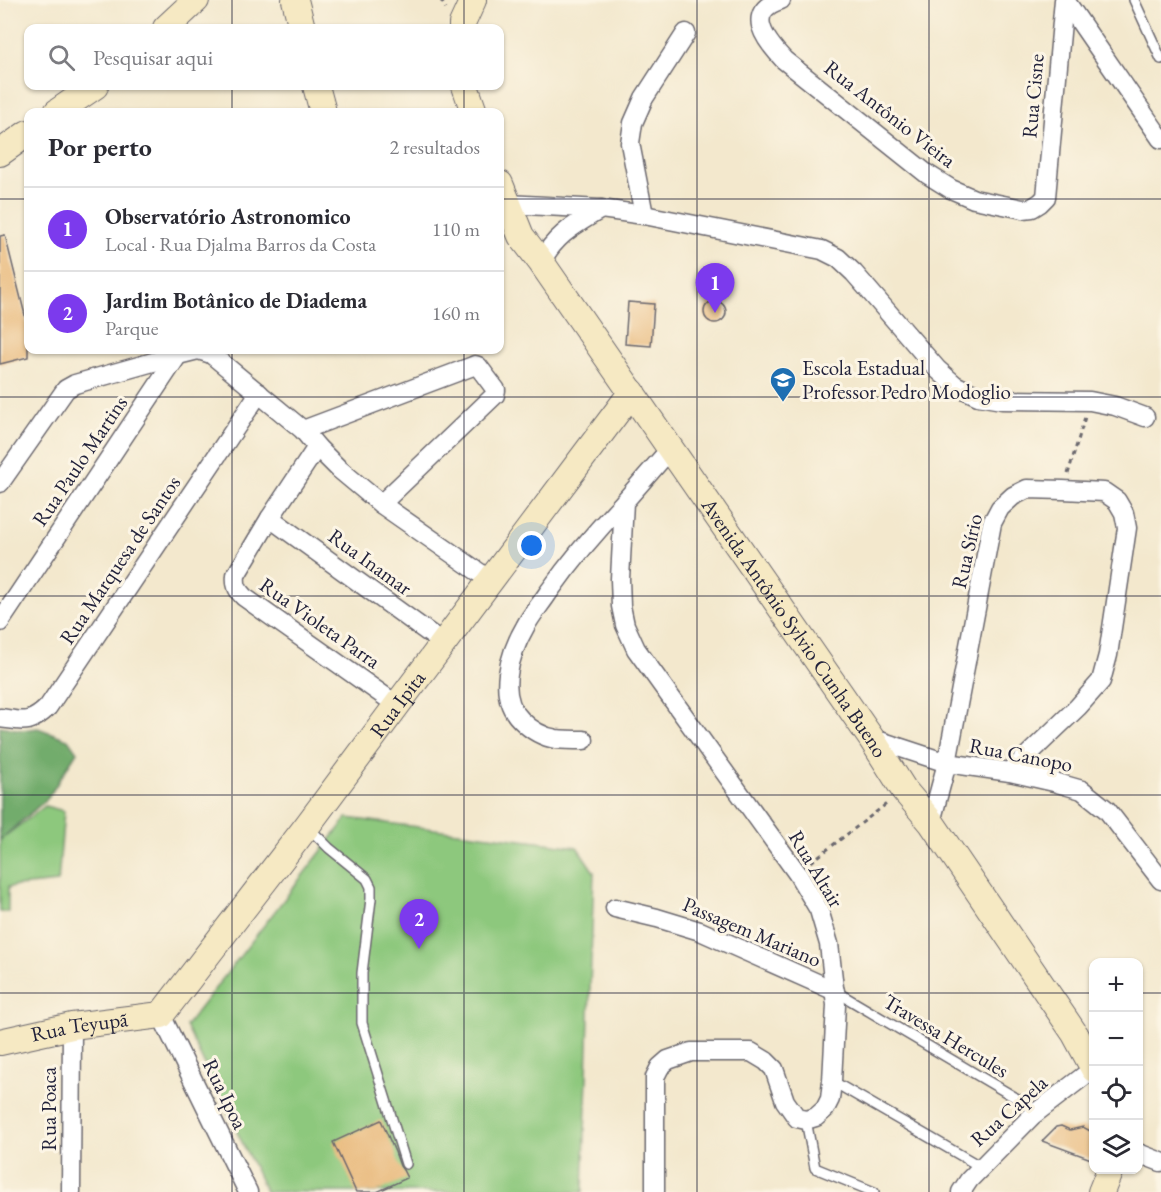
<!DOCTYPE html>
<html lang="pt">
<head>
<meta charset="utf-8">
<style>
	:root { --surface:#fff; --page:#f2f2f3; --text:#2b2b33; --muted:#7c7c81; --line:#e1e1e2; --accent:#7c3aed }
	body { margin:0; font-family:"EB Garamond",serif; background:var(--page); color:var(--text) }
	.controls { position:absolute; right:18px; bottom:18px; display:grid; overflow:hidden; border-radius:12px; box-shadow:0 2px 4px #0004 }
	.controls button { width:54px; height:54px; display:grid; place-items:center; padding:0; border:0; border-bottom:2px solid var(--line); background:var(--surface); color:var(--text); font:30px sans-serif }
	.you { position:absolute; left:532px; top:546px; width:21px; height:21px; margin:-15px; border:4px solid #fff; border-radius:50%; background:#1a73e8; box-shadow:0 0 0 9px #1a73e833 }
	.badge { display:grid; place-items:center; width:39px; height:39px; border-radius:50%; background:var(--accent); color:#fff; font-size:20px; font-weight:700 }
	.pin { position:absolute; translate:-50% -50px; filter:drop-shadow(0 2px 3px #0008) }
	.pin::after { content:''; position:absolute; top:32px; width:21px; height:18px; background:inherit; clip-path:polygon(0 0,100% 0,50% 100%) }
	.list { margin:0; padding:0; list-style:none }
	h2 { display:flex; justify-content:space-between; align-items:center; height:78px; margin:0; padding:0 24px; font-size:26px }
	h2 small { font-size:20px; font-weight:400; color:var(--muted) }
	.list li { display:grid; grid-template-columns:39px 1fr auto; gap:18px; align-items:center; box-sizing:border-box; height:84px; padding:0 24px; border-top:2px solid var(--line) }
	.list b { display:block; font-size:22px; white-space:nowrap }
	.list p { margin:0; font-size:20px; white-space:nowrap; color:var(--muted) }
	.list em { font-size:20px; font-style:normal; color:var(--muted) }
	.icon { flex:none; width:33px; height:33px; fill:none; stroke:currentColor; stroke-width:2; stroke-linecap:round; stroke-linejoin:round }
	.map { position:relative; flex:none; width:1161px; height:1192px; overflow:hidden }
	.search { position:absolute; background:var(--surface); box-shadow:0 2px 4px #0004; left:24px; top:24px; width:480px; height:66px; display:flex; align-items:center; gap:15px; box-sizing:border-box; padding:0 21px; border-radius:12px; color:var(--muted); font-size:22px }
	.panel { position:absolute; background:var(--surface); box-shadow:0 2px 4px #0004; left:24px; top:108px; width:480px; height:246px; border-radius:12px }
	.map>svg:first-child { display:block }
	.green { fill:#8dc87d; stroke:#58755c; stroke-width:1.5 }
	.forest { fill:#72ac6c; stroke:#4a6754; stroke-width:1.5 }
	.building { fill:#e8b778 }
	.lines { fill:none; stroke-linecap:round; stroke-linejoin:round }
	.lane-casing { stroke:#6b676e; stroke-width:12 }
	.street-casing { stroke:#6b676e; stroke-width:21 }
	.secondary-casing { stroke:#6b676e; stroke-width:28 }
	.path { stroke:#6b676e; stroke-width:3; stroke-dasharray:4.5 4.5; stroke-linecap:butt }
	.lane { stroke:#fff; stroke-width:9 }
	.street { stroke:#fff; stroke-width:18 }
	.secondary { stroke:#f6e9c3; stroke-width:26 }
	.grid { fill:none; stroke:#22223b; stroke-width:1.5; stroke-opacity:0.55 }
	.labels { text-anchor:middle; stroke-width:6; stroke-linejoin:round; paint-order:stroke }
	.street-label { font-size:21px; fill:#22223b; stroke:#fcf5e5 }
	.poi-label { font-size:21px; fill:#22223b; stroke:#fcf5e5; text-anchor:start }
</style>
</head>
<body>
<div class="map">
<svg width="1161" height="1192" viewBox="0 0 1161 1192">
	<rect width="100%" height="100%" fill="#fcf5e5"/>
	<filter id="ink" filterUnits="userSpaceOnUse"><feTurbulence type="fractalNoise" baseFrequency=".0167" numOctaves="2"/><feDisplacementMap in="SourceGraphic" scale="12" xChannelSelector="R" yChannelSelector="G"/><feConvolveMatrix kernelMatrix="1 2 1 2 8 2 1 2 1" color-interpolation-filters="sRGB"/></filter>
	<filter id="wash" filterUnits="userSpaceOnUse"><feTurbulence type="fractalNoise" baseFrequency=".008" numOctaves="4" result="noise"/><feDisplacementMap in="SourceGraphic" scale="24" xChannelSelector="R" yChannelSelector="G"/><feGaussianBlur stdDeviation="1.35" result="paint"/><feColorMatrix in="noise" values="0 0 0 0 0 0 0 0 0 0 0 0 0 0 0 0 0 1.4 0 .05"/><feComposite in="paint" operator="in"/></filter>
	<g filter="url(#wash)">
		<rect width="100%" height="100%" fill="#f3e8cd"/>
		<g class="green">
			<polygon points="45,806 64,811 58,882 8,887 8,912 0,912 0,840"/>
			<polygon points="347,818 577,847 594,872 583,1192 266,1192 186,1026"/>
		</g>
		<polygon class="forest" points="0,726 22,730 38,728 68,739 77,752 48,798 0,840"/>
		<g id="blocks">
			<g class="building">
				<polygon points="5,235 28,327 28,357 0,364 0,236"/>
				<circle cx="715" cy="312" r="11"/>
				<polygon points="628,302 654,304 651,346 625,344"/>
				<polygon points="381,1120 395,1152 400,1166 403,1170 407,1178 377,1192 356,1192 333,1142"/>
				<polygon points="1061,1126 1070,1130 1083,1127 1094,1133 1094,1147 1091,1159 1042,1141 1056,1127"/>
			</g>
		</g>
	</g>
	<g filter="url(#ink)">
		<use href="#blocks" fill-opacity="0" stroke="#6b676e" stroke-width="1.5"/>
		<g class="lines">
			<g class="lane-casing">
				<g id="lane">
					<polyline points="1134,0 1161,59"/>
					<polyline points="309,828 329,848 367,879 371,887 371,899 362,973 362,1023 406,1164"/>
					<polyline points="835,991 1038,1111"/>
					<polyline points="832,1081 981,1167"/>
					<polyline points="806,1120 815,1168 874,1192"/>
				</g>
			</g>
			<g class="street-casing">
				<g id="street">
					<path d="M781,0C743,12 766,41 784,60L927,174L951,189L974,199L1023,209L1032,208L1040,203L1046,197L1064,0"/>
					<polyline points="1065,0 1161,139"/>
					<polyline points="507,204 601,209 644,215 822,250 838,258 854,273 937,369 955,385 978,396 1002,400 1090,401 1115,406 1145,417"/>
					<polyline points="644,215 630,143 633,123 644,98 686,33"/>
					<path d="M541,262C556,234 575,225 601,209"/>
					<polyline points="303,430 473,366 475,365 478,366 496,390 495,395 381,504"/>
					<path d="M317,447L270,518L236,575C235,585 237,590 244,597L397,705"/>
					<polyline points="0,483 66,389 75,384 178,355 198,350 211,354 303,430 317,447 339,469 381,504 490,580"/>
					<polyline points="270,518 443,643"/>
					<polyline points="0,622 178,355"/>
					<path d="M0,718C23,721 30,725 48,707L259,393"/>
					<polyline points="871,738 947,763 1010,772 1054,782 1082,790 1107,810 1161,880"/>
					<path d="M584,740C575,740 565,740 556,739C543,737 531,730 521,720C496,696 510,653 525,627C531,615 541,604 548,593C572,559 595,532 624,502"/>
					<polyline points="931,822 947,763 992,523 1000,508 1013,496 1027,489 1063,490 1104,492 1117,501 1124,513 1127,528 1108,655 1101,681 1078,707 1010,772"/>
					<polyline points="615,908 657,918 700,931 835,991"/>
					<polyline points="161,1015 248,1192"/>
					<polyline points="1138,1153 1161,1162"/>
					<polyline points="71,1192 72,1026"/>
					<polyline points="655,1192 655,1077 660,1067 668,1060 691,1052 751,1052 766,1061 774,1069 785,1101 797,1118 806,1120 816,1117 825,1109 830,1099 832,1081 836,1005 829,944 819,910 797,873 636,649 625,625 621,606 620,579 624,502 671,448"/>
					<polyline points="961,1192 969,1180 1033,1115 1093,1069"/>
				</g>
			</g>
			<g class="secondary-casing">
				<g id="secondary">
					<polyline points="295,0 302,28"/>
					<polyline points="166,28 196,0"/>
					<polyline points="462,28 462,24 473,0"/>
					<polyline points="316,86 323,112"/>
					<polyline points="465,86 474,112"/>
					<polyline points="57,112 95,86"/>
					<polyline points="0,153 28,133"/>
					<path id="s1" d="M500,184L521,236L541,262L871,738L904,790L931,822L1075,1034L1094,1069"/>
					<path id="s2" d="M0,1042L72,1026L161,1015L307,826L397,705L632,392"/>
					<polyline points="1101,1192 1110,1170"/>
				</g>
			</g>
			<g class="path">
				<polyline points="441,0 446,9"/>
				<polyline points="1068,474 1085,417"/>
				<polyline points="811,862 889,802"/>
			</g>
			<use href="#lane" class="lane"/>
			<use href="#street" class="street"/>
			<use href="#secondary" class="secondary"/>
		</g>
	</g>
	<path class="grid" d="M232,0V28M464,0V28M697,0V1192M929,0V1192M232,86V112M464,86V112M0,199H28M500,199H1161M232,350V1192M464,350V1192M0,397H1161M0,596H1161M0,795H1161M0,993H1094M1138,993H1161"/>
	<defs>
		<g id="school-pin" transform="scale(1.35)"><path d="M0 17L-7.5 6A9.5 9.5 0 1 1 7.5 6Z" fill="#1f6fb2" stroke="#fcf5e5"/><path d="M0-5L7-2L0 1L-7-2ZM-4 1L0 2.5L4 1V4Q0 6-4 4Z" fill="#fff"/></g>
	</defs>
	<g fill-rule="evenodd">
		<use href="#school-pin" x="783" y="380"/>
	</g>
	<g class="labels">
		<g class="street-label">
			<text transform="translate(1033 96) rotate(-85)" y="7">Rua Cisne</text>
			<text transform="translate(890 114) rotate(38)" y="7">Rua Antônio Vieira</text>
			<text transform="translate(80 461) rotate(-56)" y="7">Rua Paulo Martins</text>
			<text transform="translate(967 551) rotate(-77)" y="7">Rua Sírio</text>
			<text transform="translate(120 560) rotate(-56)" y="7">Rua Marquesa de Santos</text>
			<text transform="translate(370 562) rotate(36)" y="7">Rua Inamar</text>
			<text transform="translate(320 623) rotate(35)" y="7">Rua Violeta Parra</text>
			<text dy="7" stroke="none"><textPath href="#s1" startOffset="534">Avenida Antônio Sylvio Cunha Bueno</textPath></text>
			<text dy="7" stroke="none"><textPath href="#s2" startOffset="554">Rua Ipita</textPath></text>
			<text transform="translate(1021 755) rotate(11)" y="7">Rua Canopo</text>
			<text transform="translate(816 869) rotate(59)" y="7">Rua Altair</text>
			<text transform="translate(752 932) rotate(23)" y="7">Passagem Mariano</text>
			<text dy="7" stroke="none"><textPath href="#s2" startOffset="81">Rua Teyupã</textPath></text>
			<text transform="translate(946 1036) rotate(31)" y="7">Travessa Hercules</text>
			<text transform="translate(225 1094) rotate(64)" y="7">Rua Ipoa</text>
			<text transform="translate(49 1109) rotate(-90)" y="7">Rua Poaca</text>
			<text transform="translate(1009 1111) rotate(-42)" y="7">Rua Capela</text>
		</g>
		<g class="poi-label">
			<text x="802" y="375">Escola Estadual<tspan x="802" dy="24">Professor Pedro Modoglio</tspan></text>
		</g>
	</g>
</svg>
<div class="controls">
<button>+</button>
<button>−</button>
<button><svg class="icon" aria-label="locate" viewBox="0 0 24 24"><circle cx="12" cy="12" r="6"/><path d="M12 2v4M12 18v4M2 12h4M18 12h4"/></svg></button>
<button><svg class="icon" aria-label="layers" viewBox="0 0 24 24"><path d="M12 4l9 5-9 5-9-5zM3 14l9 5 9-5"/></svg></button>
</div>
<div class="you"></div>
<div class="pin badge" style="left:715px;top:313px">1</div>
<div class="pin badge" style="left:419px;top:949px">2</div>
<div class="search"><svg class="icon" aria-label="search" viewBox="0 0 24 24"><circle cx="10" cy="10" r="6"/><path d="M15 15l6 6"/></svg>Pesquisar aqui</div>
<section class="panel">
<h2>Por perto<small>2 resultados</small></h2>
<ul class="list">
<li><span class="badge">1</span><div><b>Observatório Astronomico</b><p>Local · Rua Djalma Barros da Costa</p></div><em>110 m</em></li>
<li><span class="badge">2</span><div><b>Jardim Botânico de Diadema</b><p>Parque</p></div><em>160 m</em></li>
</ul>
</section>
</div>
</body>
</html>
